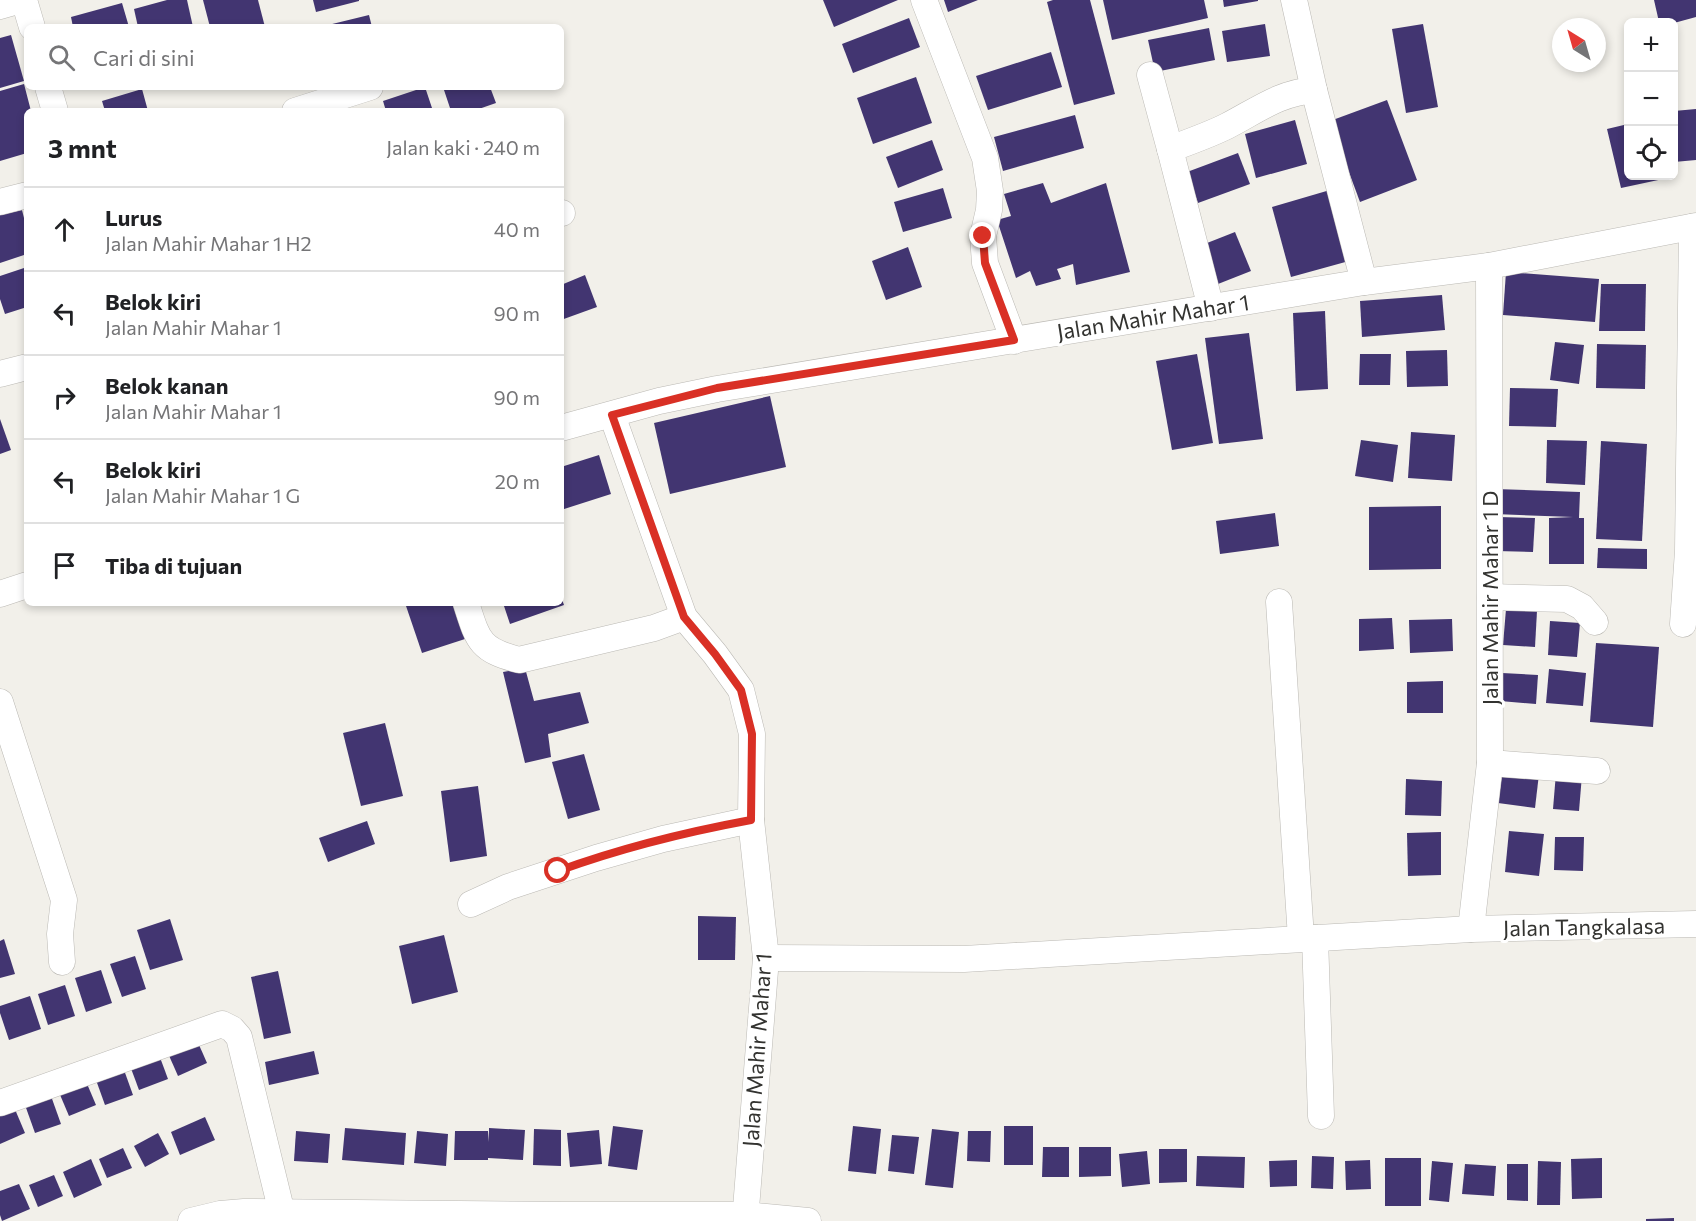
<!DOCTYPE html>
<html lang="id">
<head>
<meta charset="utf-8">
<style>
	:root { --surface:#fff; --page:#f6f6f6; --text:#202124; --muted:#757577; --line:#e0e0e0 }
	body { margin:0; font-family:Commissioner,sans-serif; background:var(--page); color:var(--text) }
	.controls { position:absolute; right:18px; top:18px; display:grid; overflow:hidden; border-radius:9px; box-shadow:0 3px 9px #0003 }
	.controls button { width:54px; height:54px; display:grid; place-items:center; padding:0; border:0; border-bottom:2px solid var(--line); background:var(--surface); color:var(--text); font:30px sans-serif }
	.compass { position:absolute; left:1552px; top:18px; width:54px; height:54px; border-radius:50%; background:var(--surface); box-shadow:0 3px 9px #0003; rotate:323deg }
	.stop { position:absolute; width:18px; height:18px; margin:-14px; border:4px solid #d93025; border-radius:50%; background:#fff }
	.stop.end { background:#d93025; border-color:#fff; box-shadow:0 2px 6px #0008 }
	.list { margin:0; padding:0; list-style:none }
	h2 { display:flex; justify-content:space-between; align-items:center; height:78px; margin:0; padding:0 24px; font-size:26px }
	h2 small { font-size:20px; font-weight:400; color:var(--muted) }
	.list li { display:grid; grid-template-columns:39px 1fr auto; gap:18px; align-items:center; box-sizing:border-box; height:84px; padding:0 24px; border-top:2px solid var(--line) }
	.list b { display:block; font-size:22px; white-space:nowrap }
	.list p { margin:0; font-size:20px; white-space:nowrap; color:var(--muted) }
	.list em { font-size:20px; font-style:normal; color:var(--muted) }
	.icon { flex:none; width:33px; height:33px; fill:none; stroke:currentColor; stroke-width:2; stroke-linecap:round; stroke-linejoin:round }
	.map { position:relative; flex:none; width:1696px; height:1221px; overflow:hidden }
	.search { position:absolute; background:var(--surface); box-shadow:0 3px 9px #0003; left:24px; top:24px; width:540px; height:66px; display:flex; align-items:center; gap:15px; box-sizing:border-box; padding:0 21px; border-radius:9px; color:var(--muted); font-size:22px }
	.panel { position:absolute; background:var(--surface); box-shadow:0 3px 9px #0003; left:24px; top:108px; width:540px; height:498px; border-radius:9px }
	.map>svg:first-child { display:block }
	.building { fill:#423571 }
	.lines { fill:none; stroke-linecap:round; stroke-linejoin:round }
	.street-casing { stroke:#bbb9b4; stroke-width:27 }
	.street { stroke:#fff; stroke-width:26 }
	.route { stroke:#d93025; stroke-width:8 }
	.labels { text-anchor:middle; stroke-width:6; stroke-linejoin:round; paint-order:stroke }
	.street-label { font-size:22px; fill:#333330; stroke:#fff }
</style>
</head>
<body>
<div class="map">
<svg width="1696" height="1221" viewBox="0 0 1696 1221">
	<rect width="100%" height="100%" fill="#f2f0ea"/>
	<g class="building">
		<polygon points="167,0 187,0 193,27 138,27 134,9"/>
		<polygon points="203,0 258,0 265,27 210,27"/>
		<polygon points="313,0 359,0 359,1 316,12"/>
		<polygon points="823,0 898,0 834,27"/>
		<polygon points="944,0 978,0 948,12"/>
		<polygon points="1053,0 1090,0 1115,94 1074,105 1047,2"/>
		<polygon points="1103,0 1204,0 1208,18 1112,40"/>
		<polygon points="1223,0 1258,0 1258,1 1224,7"/>
		<polygon points="1654,0 1696,0 1696,17 1674,23 1659,22"/>
		<polygon points="122,3 129,27 73,27 71,17"/>
		<polygon points="369,15 372,27 324,27 324,26"/>
		<polygon points="909,18 920,47 853,73 842,44"/>
		<polygon points="1265,24 1270,56 1227,62 1222,31"/>
		<polygon points="1423,24 1438,107 1406,113 1392,29"/>
		<polygon points="1209,28 1215,60 1155,72 1148,40"/>
		<polygon points="11,35 24,81 0,88 0,38"/>
		<polygon points="1051,52 1062,87 988,110 976,76"/>
		<polygon points="916,77 932,123 873,144 857,98"/>
		<polygon points="24,84 31,111 27,111 27,153 0,161 0,91"/>
		<polygon points="425,87 433,111 386,111 383,101"/>
		<polygon points="443,87 490,87 496,103 473,111 451,111"/>
		<polygon points="142,89 148,111 105,111 102,101"/>
		<polygon points="1387,100 1417,180 1360,202 1330,121"/>
		<polygon points="1696,109 1696,160 1674,162 1674,111"/>
		<polygon points="1075,115 1084,148 1003,171 994,137"/>
		<polygon points="1295,120 1307,164 1256,178 1245,134"/>
		<polygon points="1628,124 1628,176 1662,176 1663,179 1621,188 1607,129"/>
		<polygon points="932,140 943,170 898,188 886,157"/>
		<polygon points="1238,153 1250,184 1198,203 1187,172"/>
		<polygon points="1043,183 1051,203 1106,183 1130,272 1076,285 1073,264 1057,269 1061,279 1036,286 1030,271 1016,278 997,220 1011,216 1004,194"/>
		<polygon points="943,188 952,218 903,232 894,202"/>
		<polygon points="1330,190 1349,261 1291,277 1272,207"/>
		<polygon points="22,210 27,230 27,254 0,263 0,215"/>
		<polygon points="1235,232 1251,271 1218,284 1202,245"/>
		<polygon points="908,247 922,287 886,300 872,261"/>
		<polygon points="27,267 27,307 5,314 0,299 0,276"/>
		<polygon points="1506,272 1599,279 1595,322 1503,315"/>
		<polygon points="585,275 597,307 561,320 561,285"/>
		<polygon points="1601,284 1646,284 1645,331 1599,331"/>
		<polygon points="1442,295 1445,330 1362,337 1360,301"/>
		<polygon points="1325,311 1328,389 1296,391 1293,313"/>
		<polygon points="1249,333 1263,439 1219,444 1205,338"/>
		<polygon points="1555,342 1584,345 1579,384 1550,380"/>
		<polygon points="1597,344 1646,345 1645,389 1596,388"/>
		<polygon points="1447,350 1448,386 1407,387 1406,351"/>
		<polygon points="1197,354 1213,443 1172,450 1156,361"/>
		<polygon points="1360,354 1391,354 1390,385 1359,385"/>
		<polygon points="1510,388 1558,389 1556,427 1509,426"/>
		<polygon points="770,396 786,467 670,494 654,423"/>
		<polygon points="0,419 11,450 0,454"/>
		<polygon points="1411,432 1455,435 1452,481 1408,478"/>
		<polygon points="1361,440 1398,445 1393,482 1355,476"/>
		<polygon points="1547,440 1587,441 1585,485 1546,483"/>
		<polygon points="1601,441 1647,444 1642,541 1596,539"/>
		<polygon points="599,455 611,494 561,510 561,467"/>
		<polygon points="1495,489 1580,492 1579,518 1584,518 1584,564 1549,564 1549,518 1573,517 1494,514"/>
		<polygon points="1441,506 1441,569 1369,570 1369,507"/>
		<polygon points="1275,513 1279,546 1220,554 1216,521"/>
		<polygon points="1498,517 1535,518 1533,552 1496,551"/>
		<polygon points="1598,548 1647,549 1647,569 1597,568"/>
		<polygon points="561,597 564,605 510,624 503,603 561,603"/>
		<polygon points="405,603 454,603 465,639 422,653"/>
		<polygon points="1506,609 1537,611 1535,647 1503,645"/>
		<polygon points="1392,618 1394,649 1359,651 1359,619"/>
		<polygon points="1452,619 1453,651 1410,653 1409,620"/>
		<polygon points="1550,621 1580,623 1577,657 1548,655"/>
		<polygon points="1596,643 1659,647 1653,727 1590,722"/>
		<polygon points="525,668 534,701 580,692 589,723 548,734 551,757 525,763 503,672"/>
		<polygon points="1549,669 1586,673 1583,706 1546,703"/>
		<polygon points="1502,673 1538,675 1536,704 1500,701"/>
		<polygon points="1443,681 1443,713 1407,713 1407,682"/>
		<polygon points="385,723 403,796 361,806 343,733"/>
		<polygon points="584,754 600,810 568,819 552,762"/>
		<polygon points="1503,769 1539,774 1535,808 1498,803"/>
		<polygon points="1556,773 1582,775 1579,811 1553,809"/>
		<polygon points="1406,779 1442,781 1441,816 1405,815"/>
		<polygon points="478,786 487,856 450,862 441,791"/>
		<polygon points="367,821 375,844 328,862 319,838"/>
		<polygon points="1509,831 1544,834 1539,876 1505,872"/>
		<polygon points="1441,832 1441,875 1408,876 1407,833"/>
		<polygon points="1555,837 1584,837 1583,871 1554,870"/>
		<polygon points="698,916 736,917 735,960 698,960"/>
		<polygon points="170,919 183,960 150,970 137,930"/>
		<polygon points="444,935 458,992 412,1004 399,946"/>
		<polygon points="4,939 15,974 0,978 0,941"/>
		<polygon points="135,956 146,989 122,997 110,964"/>
		<polygon points="101,970 112,1003 86,1012 75,978"/>
		<polygon points="278,971 291,1033 264,1039 251,977"/>
		<polygon points="65,985 75,1016 48,1025 38,994"/>
		<polygon points="30,996 41,1029 9,1040 0,1013 0,1006"/>
		<polygon points="196,1038 207,1063 178,1076 167,1051"/>
		<polygon points="314,1051 319,1074 269,1085 265,1062"/>
		<polygon points="158,1052 168,1079 139,1090 129,1063"/>
		<polygon points="124,1070 133,1095 105,1105 96,1080"/>
		<polygon points="85,1079 96,1105 69,1116 58,1090"/>
		<polygon points="51,1096 61,1124 35,1133 25,1105"/>
		<polygon points="14,1107 25,1133 0,1144 0,1113"/>
		<polygon points="205,1117 215,1140 180,1155 171,1132"/>
		<polygon points="613,1126 643,1130 637,1170 608,1166"/>
		<polygon points="853,1126 881,1129 876,1174 848,1171"/>
		<rect x="1004" y="1126" width="29" height="39"/>
		<polygon points="345,1128 406,1133 404,1165 342,1160"/>
		<polygon points="489,1128 525,1130 523,1160 488,1158 488,1160 454,1160 455,1131 488,1131 489,1142"/>
		<polygon points="534,1129 561,1130 561,1166 533,1165"/>
		<polygon points="932,1129 959,1132 953,1188 925,1185"/>
		<polygon points="599,1130 602,1164 570,1167 567,1133"/>
		<polygon points="296,1131 330,1134 328,1163 294,1161"/>
		<polygon points="417,1131 448,1134 446,1166 414,1163"/>
		<polygon points="968,1131 991,1131 990,1162 967,1161"/>
		<polygon points="158,1133 169,1154 145,1167 134,1146"/>
		<polygon points="892,1135 919,1137 914,1174 888,1171"/>
		<polygon points="1043,1147 1069,1147 1069,1177 1042,1177"/>
		<polygon points="1079,1147 1111,1147 1111,1176 1079,1177"/>
		<polygon points="123,1148 132,1168 107,1178 99,1159"/>
		<polygon points="1159,1149 1187,1149 1187,1182 1159,1183"/>
		<polygon points="1147,1151 1150,1184 1122,1187 1119,1154"/>
		<polygon points="1197,1156 1245,1157 1244,1188 1196,1186"/>
		<polygon points="1312,1156 1334,1157 1333,1189 1311,1188"/>
		<rect x="1385" y="1158" width="36" height="48"/>
		<polygon points="1602,1158 1602,1198 1572,1199 1571,1159"/>
		<polygon points="91,1159 102,1185 74,1198 63,1172"/>
		<polygon points="1297,1160 1297,1186 1270,1187 1269,1161"/>
		<polygon points="1370,1160 1371,1189 1346,1190 1345,1161"/>
		<polygon points="1432,1161 1453,1163 1449,1202 1429,1200"/>
		<polygon points="1538,1161 1561,1162 1560,1205 1537,1205"/>
		<polygon points="1465,1164 1496,1166 1494,1196 1462,1194"/>
		<polygon points="1507,1164 1528,1164 1528,1201 1507,1200"/>
		<polygon points="54,1175 63,1196 38,1207 29,1185"/>
		<polygon points="19,1184 30,1209 2,1221 0,1215 0,1191"/>
		<polygon points="1674,1218 1674,1221 1646,1221 1646,1219"/>
	</g>
	<g class="lines">
		<g class="street-casing">
			<g id="street">
				<polyline points="24,0 32,27"/>
				<polyline points="924,0 985,158 990,191 989,210 983,236 985,263 1014,341"/>
				<polyline points="1294,0 1314,90"/>
				<polyline points="0,6 21,0"/>
				<polyline points="1150,75 1170,149"/>
				<polyline points="48,87 55,111"/>
				<polyline points="295,111 370,87"/>
				<polyline points="0,202 27,195"/>
				<polyline points="561,213 562,213"/>
				<path d="M1211,308L1170,149C1189,142 1209,135 1227,126C1258,110 1279,93 1314,90L1364,282"/>
				<polyline points="0,374 27,367"/>
				<polyline points="612,415 684,617 715,654 741,690 752,734 751,820 766,958 745,1221"/>
				<polyline points="561,428 659,401 717,389 1364,282 1489,266 1696,226"/>
				<polyline points="0,594 27,585"/>
				<polyline points="1490,597 1567,599 1582,607 1595,622"/>
				<polyline points="1279,602 1301,938"/>
				<path d="M466,603C478,640 479,650 519,660L654,628L684,617"/>
				<polyline points="1683,624 1688,551 1692,227"/>
				<polyline points="0,702 64,900 60,934 62,962"/>
				<polyline points="1490,763 1597,771"/>
				<polyline points="471,904 508,887 596,858 663,839 751,820"/>
				<polyline points="1471,929 1490,763 1489,266"/>
				<polyline points="1315,938 1321,1116"/>
				<polyline points="766,958 964,959 1471,929 1696,924"/>
				<polyline points="0,1103 222,1024 232,1029 239,1037 282,1213 283,1221"/>
				<polyline points="191,1221 220,1214 244,1212 561,1215 745,1215 808,1221"/>
			</g>
		</g>
		<use href="#street" class="street"/>
	</g>
	<g class="lines">
		<path class="route" d="M558,871C621,848 686,832 751,820L752,734L741,690L715,654L684,617L612,415L717,388L1014,340L985,263L983,236"/>
	</g>
	<g class="labels">
		<g class="street-label">
			<text transform="translate(1153 317) rotate(-9)" y="8">Jalan Mahir Mahar 1</text>
			<text transform="translate(1490 598) rotate(-90)" y="8">Jalan Mahir Mahar 1 D</text>
			<text transform="translate(1584 927) rotate(-1)" y="8">Jalan Tangkalasa</text>
			<text transform="translate(757 1050) rotate(-86)" y="8">Jalan Mahir Mahar 1</text>
		</g>
	</g>
</svg>
<div class="controls">
<button>+</button>
<button>−</button>
<button><svg class="icon" aria-label="locate" viewBox="0 0 24 24"><circle cx="12" cy="12" r="6"/><path d="M12 2v4M12 18v4M2 12h4M18 12h4"/></svg></button>
</div>
<svg class="compass" viewBox="-18 -18 36 36"><path d="M0-13l5 13h-10z" fill="#e53935"/><path d="M0 13l5-13h-10z" fill="#757577"/></svg>
<div class="stop" style="left:558px;top:871px"></div>
<div class="stop end" style="left:983px;top:236px"></div>
<div class="search"><svg class="icon" aria-label="search" viewBox="0 0 24 24"><circle cx="10" cy="10" r="6"/><path d="M15 15l6 6"/></svg>Cari di sini</div>
<section class="panel">
<h2>3 mnt<small>Jalan kaki · 240 m</small></h2>
<ul class="list">
<li><svg class="icon" aria-label="ahead" viewBox="0 0 24 24"><path d="M12 20V5M6 11l6-6 6 6"/></svg><div><b>Lurus</b><p>Jalan Mahir Mahar 1 H2</p></div><em>40 m</em></li>
<li><svg class="icon" aria-label="left" viewBox="0 0 24 24"><path d="M17 20v-9H6M10 6l-5 5 5 5"/></svg><div><b>Belok kiri</b><p>Jalan Mahir Mahar 1</p></div><em>90 m</em></li>
<li><svg class="icon" aria-label="right" viewBox="0 0 24 24"><path d="M7 20v-9h11M14 6l5 5-5 5"/></svg><div><b>Belok kanan</b><p>Jalan Mahir Mahar 1</p></div><em>90 m</em></li>
<li><svg class="icon" aria-label="left" viewBox="0 0 24 24"><path d="M17 20v-9H6M10 6l-5 5 5 5"/></svg><div><b>Belok kiri</b><p>Jalan Mahir Mahar 1 G</p></div><em>20 m</em></li>
<li><svg class="icon" aria-label="arrive" viewBox="0 0 24 24"><path d="M6 21V4h12l-3 4 3 4H6"/></svg><div><b>Tiba di tujuan</b></div></li>
</ul>
</section>
</div>
</body>
</html>
